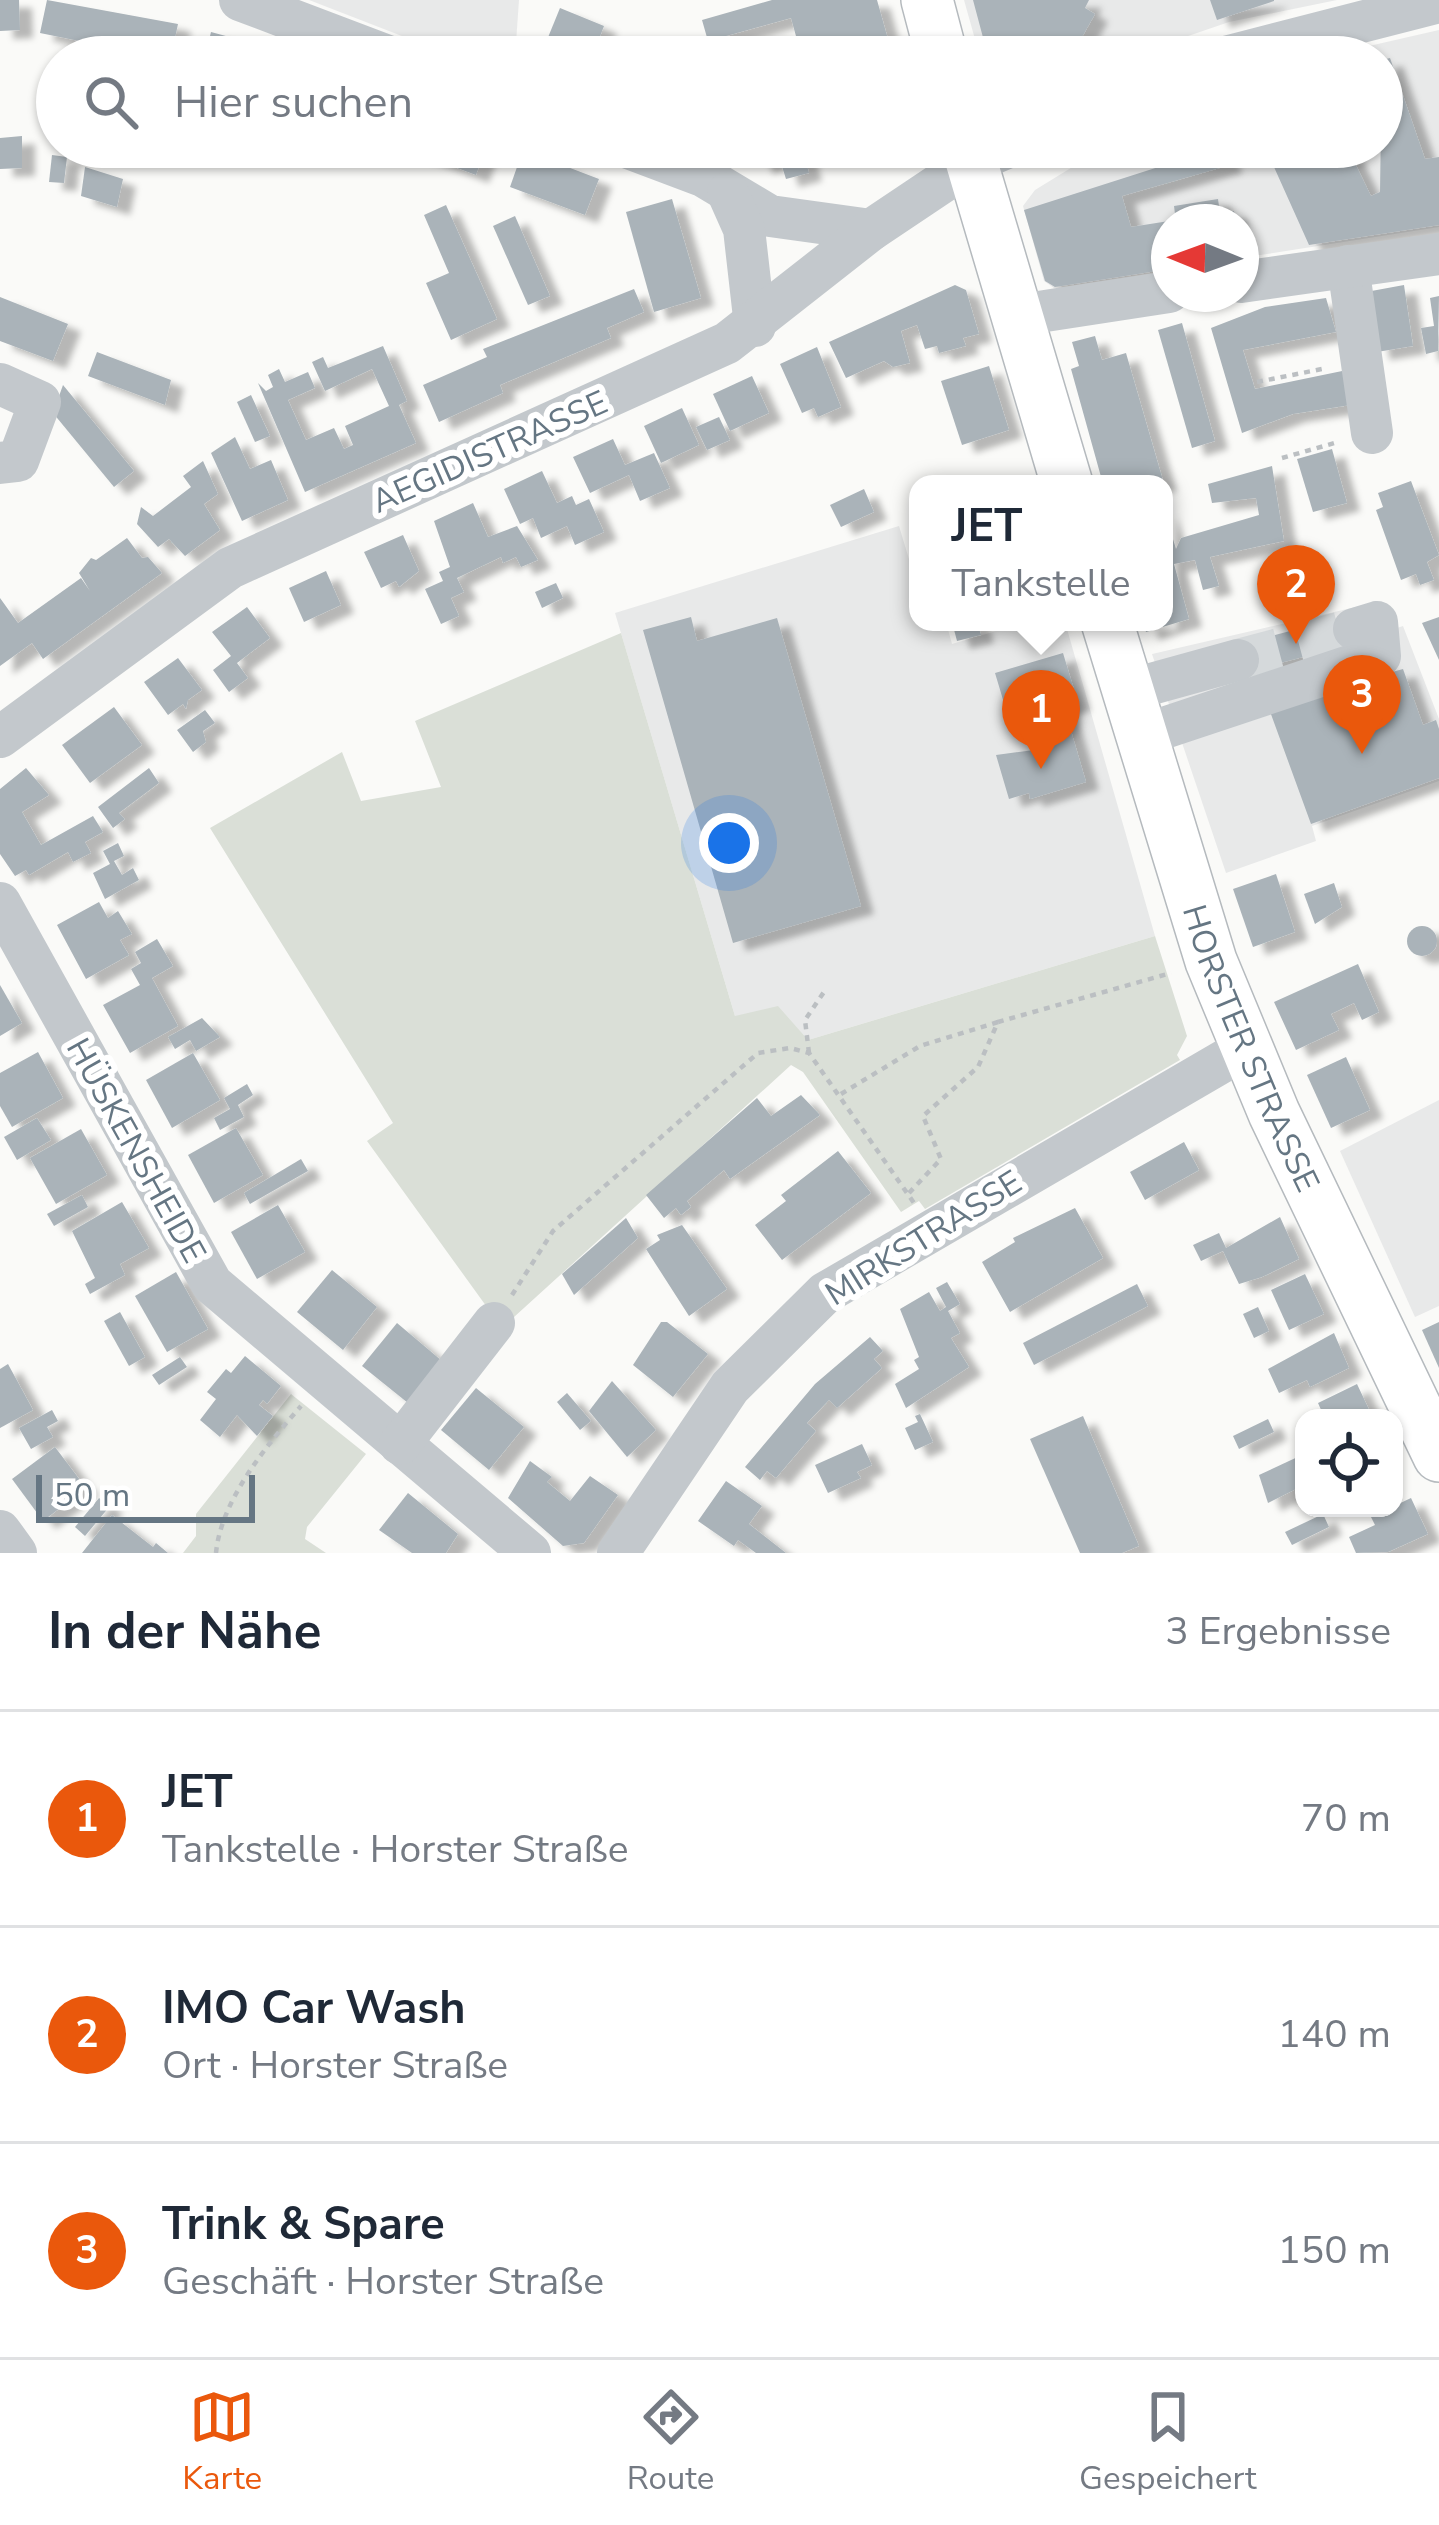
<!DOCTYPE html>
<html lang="de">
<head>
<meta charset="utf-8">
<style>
	:root { --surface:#fff; --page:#f6f6f7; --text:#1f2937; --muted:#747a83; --line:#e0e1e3; --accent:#ea580c }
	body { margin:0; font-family:"Nunito Sans",sans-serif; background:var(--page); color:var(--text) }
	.controls { position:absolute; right:36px; bottom:36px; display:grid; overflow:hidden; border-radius:24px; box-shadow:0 3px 9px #0004 }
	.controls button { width:108px; height:108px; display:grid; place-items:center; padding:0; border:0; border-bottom:3px solid var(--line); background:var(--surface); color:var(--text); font:60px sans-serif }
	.compass { position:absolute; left:1151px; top:204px; width:108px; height:108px; border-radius:50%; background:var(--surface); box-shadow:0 3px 9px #0004; rotate:271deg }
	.scale { position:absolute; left:36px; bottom:30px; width:219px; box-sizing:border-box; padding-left:12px; border:6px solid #657683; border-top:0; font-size:33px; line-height:42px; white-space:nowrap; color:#657683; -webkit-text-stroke:9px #fff; paint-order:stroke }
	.you { position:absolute; left:729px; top:843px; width:42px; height:42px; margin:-30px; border:9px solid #fff; border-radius:50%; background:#1a73e8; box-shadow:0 0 0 18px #1a73e833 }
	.badge { display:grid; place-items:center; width:78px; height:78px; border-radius:50%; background:var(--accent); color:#fff; font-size:39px; font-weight:700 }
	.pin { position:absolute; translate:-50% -99px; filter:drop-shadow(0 3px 6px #0008) }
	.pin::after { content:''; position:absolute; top:63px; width:42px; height:36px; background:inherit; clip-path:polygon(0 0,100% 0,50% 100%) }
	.popup { position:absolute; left:909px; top:475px; width:264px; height:156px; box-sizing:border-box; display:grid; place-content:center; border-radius:24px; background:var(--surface); filter:drop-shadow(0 3px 9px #0005); font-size:39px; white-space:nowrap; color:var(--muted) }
	.popup b { font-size:45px; color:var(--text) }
	.popup::after { content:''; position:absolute; left:50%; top:100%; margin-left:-24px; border:24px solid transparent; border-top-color:var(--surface) }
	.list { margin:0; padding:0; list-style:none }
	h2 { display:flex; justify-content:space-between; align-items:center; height:156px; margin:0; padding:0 48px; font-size:51px }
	h2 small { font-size:39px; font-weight:400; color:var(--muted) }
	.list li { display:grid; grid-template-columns:78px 1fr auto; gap:36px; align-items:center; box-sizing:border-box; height:216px; padding:0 48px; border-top:3px solid var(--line) }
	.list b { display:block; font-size:45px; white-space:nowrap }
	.list p { margin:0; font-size:39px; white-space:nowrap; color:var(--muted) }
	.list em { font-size:39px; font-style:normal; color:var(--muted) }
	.icon { flex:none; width:66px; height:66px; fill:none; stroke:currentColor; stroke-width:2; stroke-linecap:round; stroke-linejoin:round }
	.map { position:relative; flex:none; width:1439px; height:1553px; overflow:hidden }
	.search { position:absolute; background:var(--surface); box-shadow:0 3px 9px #0004; left:36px; right:36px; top:36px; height:132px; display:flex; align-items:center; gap:30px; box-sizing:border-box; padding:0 42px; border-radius:66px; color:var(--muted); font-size:45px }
	.sheet { height:804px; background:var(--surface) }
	nav { display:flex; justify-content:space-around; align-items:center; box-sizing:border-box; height:168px; border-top:3px solid var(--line); background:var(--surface); font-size:33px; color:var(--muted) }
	nav a { display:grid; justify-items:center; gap:6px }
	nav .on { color:var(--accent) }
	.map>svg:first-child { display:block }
	.built { fill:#e8e9e9 }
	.green { fill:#dadfd7 }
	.building { fill:#aab3b9; filter:url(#shadow) }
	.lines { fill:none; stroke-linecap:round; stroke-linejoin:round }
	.minor-tunnel { stroke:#d5d9db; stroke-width:42; stroke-dasharray:42 21; stroke-linecap:butt }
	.major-casing { stroke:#b5babe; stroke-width:54 }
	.path { stroke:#bbbfc2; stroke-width:4.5; stroke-dasharray:6 6; stroke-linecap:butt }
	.minor { stroke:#c3c8cc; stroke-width:42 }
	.major { stroke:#fff; stroke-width:51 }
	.labels { text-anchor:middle; stroke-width:12; stroke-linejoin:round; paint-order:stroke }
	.street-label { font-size:33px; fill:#657683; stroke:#fff }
</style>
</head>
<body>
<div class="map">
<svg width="1439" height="1553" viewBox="0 0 1439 1553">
	<defs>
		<filter id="shadow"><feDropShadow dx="13" dy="8" stdDeviation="3" flood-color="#0004"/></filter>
	</defs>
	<rect width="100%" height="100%" fill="#fafaf8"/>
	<g class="built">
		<polygon points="309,0 519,0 515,57 456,57"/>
		<polygon points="964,0 1337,0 1229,22 1127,57 980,57"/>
		<polygon points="1439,30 1439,227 1241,258 1241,222 1169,222 1169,270 1054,288 1044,281 1023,206 1035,190 1105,147 1382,147 1382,57 1321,57"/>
		<polygon points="899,526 912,569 918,569 918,622 946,622 952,644 1026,622 1065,622 1155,936 808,1040 735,1016 615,613"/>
		<polygon points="1382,601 1391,630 1403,626 1439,719 1439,781 1312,826 1316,841 1226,873 1152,654"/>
		<polygon points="1439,1100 1439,1306 1415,1317 1340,1151"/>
	</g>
	<g class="green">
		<polygon points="621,633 735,1016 778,1006 808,1040 1155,936 1187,1036 1177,1055 1180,1060 925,1209 919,1201 901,1212 803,1072 791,1065 502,1328 367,1141 393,1123 210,828 342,752 361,801 441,787 415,721"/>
		<polygon points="291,1394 366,1454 307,1527 305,1539 326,1553 183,1553 196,1536 196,1514"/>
	</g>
	<g class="building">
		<polygon points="0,0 19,0 20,30 0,31"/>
		<polygon points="47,0 178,24 171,57 102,57 104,46 40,33"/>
		<polygon points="772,0 877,0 893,57 787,57 785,51 799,47 791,18 708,41 702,20"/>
		<polygon points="973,0 1089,0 1085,8 1095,14 1082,37 1087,56 1002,57 985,45"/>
		<polygon points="1210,0 1274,0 1274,1 1217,20"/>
		<polygon points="560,8 604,26 592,57 540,57"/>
		<polygon points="211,32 237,39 233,57 205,57"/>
		<polygon points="1390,58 1425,159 1439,157 1439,225 1309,245 1265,147 1337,147 1341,156 1349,151 1371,196 1380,192 1382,60"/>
		<polygon points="22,136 22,168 0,169 0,138"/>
		<polygon points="401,147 486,147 476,175"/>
		<polygon points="754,147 777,147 780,157 803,150 809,173 786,179 780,160 760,166"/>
		<polygon points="1221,147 1234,147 1224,153 1230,165 1122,196 1131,227 1169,221 1169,269 1055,287 1045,281 1024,210"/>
		<polygon points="523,150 599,179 585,215 510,187"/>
		<polygon points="52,155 67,157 64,183 49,182"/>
		<polygon points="85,167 123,179 117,207 81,196"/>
		<polygon points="672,199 701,298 654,312 626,212"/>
		<polygon points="1218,199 1220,213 1234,211 1236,222 1176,222 1174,206"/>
		<polygon points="446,205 497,319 451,340 426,283 449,273 424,215"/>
		<polygon points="515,216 550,296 528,305 493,226"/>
		<polygon points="955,285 966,290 979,334 963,338 966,346 939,353 937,346 925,349 917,325 901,331 910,363 893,367 884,361 846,378 829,342"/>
		<polygon points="1404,285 1413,346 1377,352 1366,292"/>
		<polygon points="634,289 644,312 607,328 611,338 500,385 503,393 439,422 423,385 487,357 483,349"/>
		<polygon points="1439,296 1438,351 1426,354 1421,328 1434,326 1430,298"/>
		<polygon points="0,297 68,324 53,361 0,341"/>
		<polygon points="1326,298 1336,332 1243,350 1255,389 1347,370 1357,404 1293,414 1242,433 1211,328 1265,307"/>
		<polygon points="1182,323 1215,441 1192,448 1158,330"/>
		<polygon points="1095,336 1102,360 1126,353 1164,484 1103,484 1071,369 1079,366 1072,342"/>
		<polygon points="383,346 407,401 399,405 416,443 305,492 258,383 266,391 273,387 268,375 279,369 285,382 308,372 315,388 288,400 306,440 334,428 344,449 353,445 345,426 389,406 372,369 325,391 312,362 323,357 328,368"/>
		<polygon points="817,347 841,407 818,417 814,408 802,413 780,364"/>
		<polygon points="97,352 171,380 165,405 88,376"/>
		<polygon points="989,366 1009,430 962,445 941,381"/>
		<polygon points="752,376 769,413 730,431 713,394"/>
		<polygon points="63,385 134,471 114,487 53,413"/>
		<polygon points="251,395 270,436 255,442 237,402"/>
		<polygon points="682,408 699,445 661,463 644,426"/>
		<polygon points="719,417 730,440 707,450 696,427"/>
		<polygon points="235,437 250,469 271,460 288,500 242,521 211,453"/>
		<polygon points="613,439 625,465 654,453 670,488 640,501 629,475 590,493 573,457"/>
		<polygon points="1332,449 1347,503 1313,512 1297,459"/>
		<polygon points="203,461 218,494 204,504 220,530 185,556 169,539 158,547 137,524 141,507 153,516 191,487 183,476"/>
		<polygon points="1272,466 1284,541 1210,557 1219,586 1203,590 1195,560 1174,564 1189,619 1146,632 1143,622 1164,622 1164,509 1176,549 1181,538 1259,515 1256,498 1212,503 1208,484"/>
		<polygon points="542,471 557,503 572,496 576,505 589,499 604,532 575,545 567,526 541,538 533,518 520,524 504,489"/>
		<polygon points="1411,481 1439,555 1427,562 1434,580 1420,585 1416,574 1401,580 1376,510 1383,507 1378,493"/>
		<polygon points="864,489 874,512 841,527 830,505"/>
		<polygon points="473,503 488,537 517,526 538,560 521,567 516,557 503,563 501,557 457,578 464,592 451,598 459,616 441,624 425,589 443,581 439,572 450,567 434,521"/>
		<polygon points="403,535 419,571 399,587 396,581 381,588 364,552"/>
		<polygon points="127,538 142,558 148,557 162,573 43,659 32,643 0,666 0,598 18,623 81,578 90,591 79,573 91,558 96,560"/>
		<polygon points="326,571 341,605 304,622 289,588"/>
		<polygon points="556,583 563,598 542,608 535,592"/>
		<polygon points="247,607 270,638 237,663 248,678 229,692 213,670 231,656 212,632"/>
		<polygon points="1350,615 1357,643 1241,673 1234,646"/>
		<polygon points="691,617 697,641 777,618 861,906 733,943 643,630"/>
		<polygon points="1439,617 1439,660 1422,623"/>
		<polygon points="952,622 977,622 981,635 957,641"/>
		<polygon points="1063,653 1078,703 1064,707 1086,782 1030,799 1029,793 1009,799 996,755 1034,750 1025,719 1010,723 995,673"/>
		<polygon points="178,658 202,690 188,700 186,709 183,704 168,715 144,682"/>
		<polygon points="1403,669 1423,725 1436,720 1439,729 1439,778 1311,824 1268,706"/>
		<polygon points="114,707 142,745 90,783 62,745"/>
		<polygon points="205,710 215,723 203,731 206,742 193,752 177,730"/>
		<polygon points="26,768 49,795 22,812 41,845 93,816 103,832 85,842 91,853 73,862 68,852 29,875 26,870 15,876 0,854 0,789"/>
		<polygon points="149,768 159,783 119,813 125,819 113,828 98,807"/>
		<polygon points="118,843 124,856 114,861 122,875 133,868 139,880 105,899 93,873 110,864 103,851"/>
		<polygon points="1276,874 1295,932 1253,947 1233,889"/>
		<polygon points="1334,883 1342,907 1315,924 1304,894"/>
		<polygon points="99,902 108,918 118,911 132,934 120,940 129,955 86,979 57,925"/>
		<circle cx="1422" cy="941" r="15"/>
		<polygon points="157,939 173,966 152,978 178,1026 130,1053 103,1005 140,985 131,969 141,963 135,952"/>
		<polygon points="1358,964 1379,1012 1362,1020 1354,1003 1331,1014 1339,1030 1296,1050 1274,1002"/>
		<polygon points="0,985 22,1023 0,1036"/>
		<polygon points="202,1018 220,1037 196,1051 190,1040 175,1049 168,1037"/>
		<polygon points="38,1052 63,1098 12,1127 0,1106 0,1073"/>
		<polygon points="193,1053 220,1100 172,1128 146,1080"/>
		<polygon points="1346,1057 1370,1110 1331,1128 1307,1075"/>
		<polygon points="247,1084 253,1095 238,1105 244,1117 220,1130 214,1118 230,1109 224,1098"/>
		<polygon points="801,1095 820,1115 730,1179 724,1170 687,1201 691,1207 681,1215 676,1208 664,1218 646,1195 757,1098 771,1116"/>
		<polygon points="37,1118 51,1140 17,1160 4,1137"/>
		<polygon points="236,1128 263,1175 214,1203 188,1155"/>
		<polygon points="81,1129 107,1175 56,1204 30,1158"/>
		<polygon points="1184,1142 1199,1170 1145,1200 1130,1172"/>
		<polygon points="838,1151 871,1193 782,1260 755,1225 786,1201 781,1195"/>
		<polygon points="301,1159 308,1171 250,1204 244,1193"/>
		<polygon points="82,1195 88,1207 54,1226 47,1214"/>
		<polygon points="122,1202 149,1248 120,1264 125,1275 90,1294 85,1284 95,1278 72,1231"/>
		<polygon points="278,1205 305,1252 257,1279 231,1232"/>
		<polygon points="1075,1208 1103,1258 1010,1312 982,1262 1015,1242 1013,1238"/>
		<polygon points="1280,1217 1299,1259 1262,1277 1239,1284 1223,1251 1201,1261 1193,1245 1219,1233 1226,1248"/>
		<polygon points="626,1218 638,1238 574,1295 562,1274"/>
		<polygon points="682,1225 727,1289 689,1316 646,1249 660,1240 657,1235"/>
		<polygon points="332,1270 377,1307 343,1350 297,1312"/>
		<polygon points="176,1272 208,1329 167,1352 135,1296"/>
		<polygon points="1305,1274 1324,1314 1289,1330 1271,1290"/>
		<polygon points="947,1282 960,1304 948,1311 960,1333 951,1338 969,1367 906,1408 895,1384 919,1369 914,1360 919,1357 900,1309 929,1292 940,1311 946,1307 936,1288"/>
		<polygon points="1137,1284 1148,1306 1034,1365 1023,1343"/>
		<polygon points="1258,1307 1269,1331 1254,1338 1243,1314"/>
		<polygon points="120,1312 145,1357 129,1366 104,1321"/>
		<polygon points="661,1322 667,1322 708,1354 673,1397 633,1365"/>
		<polygon points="1439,1322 1439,1368 1422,1330"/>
		<polygon points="397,1323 442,1361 408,1403 362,1366"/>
		<polygon points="1334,1333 1349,1368 1310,1387 1307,1380 1279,1393 1268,1369"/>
		<polygon points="870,1337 883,1351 874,1359 882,1368 837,1408 829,1400 807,1423 816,1431 776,1478 767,1471 760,1480 745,1467 815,1384"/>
		<polygon points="245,1356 281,1386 267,1404 263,1400 259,1405 273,1416 257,1436 237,1415 220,1437 200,1420 216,1399 207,1392 226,1369 231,1373"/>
		<polygon points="180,1357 187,1367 159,1385 152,1375"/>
		<polygon points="8,1364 33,1410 0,1428 0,1369"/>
		<polygon points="612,1381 656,1430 627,1457 589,1411"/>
		<polygon points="1357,1384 1373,1418 1308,1418 1322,1412 1318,1403"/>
		<polygon points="476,1388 524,1427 489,1470 441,1430"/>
		<polygon points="567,1393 591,1421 580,1430 557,1402"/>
		<polygon points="52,1410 58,1421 47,1427 53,1437 31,1449 19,1428"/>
		<polygon points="920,1414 933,1442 915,1450 905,1428 918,1422 915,1416"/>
		<polygon points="1083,1416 1139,1546 1122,1553 1080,1553 1030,1439"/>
		<polygon points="1268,1419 1274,1432 1239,1449 1233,1436"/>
		<polygon points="862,1444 872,1465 857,1472 861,1478 828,1493 815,1465"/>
		<polygon points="55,1447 86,1488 43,1521 12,1479"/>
		<polygon points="1304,1454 1304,1485 1268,1503 1259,1475"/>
		<polygon points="530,1461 552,1477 547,1482 570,1501 590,1476 618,1495 584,1543 563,1546 508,1498"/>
		<polygon points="726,1481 762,1506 749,1524 786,1553 756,1553 738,1540 734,1546 698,1521"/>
		<polygon points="408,1493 458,1534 446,1553 412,1553 379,1530"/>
		<polygon points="99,1498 110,1506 85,1536 75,1527"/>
		<polygon points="1411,1498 1428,1534 1388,1552 1356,1553 1349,1537 1375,1525 1371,1517"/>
		<polygon points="1323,1514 1329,1527 1292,1545 1285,1532"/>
		<polygon points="112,1515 153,1547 156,1543 168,1553 82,1553"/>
	</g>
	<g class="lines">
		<polyline class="minor-tunnel" points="1238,660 1354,629"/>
		<g class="major-casing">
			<g id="major">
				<polyline points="927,0 942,57"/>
				<polyline points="967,147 1067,484"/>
				<path id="s1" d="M1107,622L1211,961L1274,1113L1439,1456"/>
			</g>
		</g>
		<g class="path">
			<polyline points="1257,382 1327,368"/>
			<polyline points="1282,458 1338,442"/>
			<polyline points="809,1053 805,1020 826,989"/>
			<polyline points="841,1094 920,1046 998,1022"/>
			<polyline points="909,1193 941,1159 923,1116 978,1067 998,1022 1171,973"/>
			<polyline points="512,1295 553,1231 758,1053 790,1048 809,1053 914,1203"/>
			<path d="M216,1553C221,1500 267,1445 301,1406"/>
		</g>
		<g class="minor">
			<polyline points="240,0 390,57"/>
			<polyline points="1225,57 1439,2"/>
			<polyline points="626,147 703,176 770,216 871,230"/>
			<polyline points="728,193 744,229 755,326"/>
			<polyline points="1348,266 1372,433"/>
			<polyline points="1241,282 1439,254"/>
			<polyline points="1019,315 1169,292"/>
			<polyline points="0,384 40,402 18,461 0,463"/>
			<polyline points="1126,691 1238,660"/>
			<polyline points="1140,736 1380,656 1377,622 1354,629"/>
			<polyline points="0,737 230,568 727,343 871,230 971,163 1009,147"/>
			<polyline points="0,903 212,1284 530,1553"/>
			<polyline points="400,1444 494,1323"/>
			<polyline points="0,1531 16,1553"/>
			<polyline points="618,1553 730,1387 825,1293 1246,1048"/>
		</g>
		<use href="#major" class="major"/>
	</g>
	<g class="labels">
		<g class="street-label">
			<text transform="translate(489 451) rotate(-24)" y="12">AEGIDISTRASSE</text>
			<text dy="12" stroke="none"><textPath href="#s1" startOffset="450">HORSTER STRASSE</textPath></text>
			<text transform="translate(137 1150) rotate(61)" y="12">HÜSKENSHEIDE</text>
			<text transform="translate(923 1237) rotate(-32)" y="12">MIRKSTRASSE</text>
		</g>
	</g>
</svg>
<div class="controls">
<button><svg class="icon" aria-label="locate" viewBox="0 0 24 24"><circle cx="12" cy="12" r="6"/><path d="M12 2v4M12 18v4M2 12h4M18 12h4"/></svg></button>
</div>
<svg class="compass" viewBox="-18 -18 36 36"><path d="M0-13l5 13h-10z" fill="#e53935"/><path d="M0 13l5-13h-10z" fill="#747a83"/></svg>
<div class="scale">50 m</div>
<div class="you"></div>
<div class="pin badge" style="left:1041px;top:769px">1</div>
<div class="popup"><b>JET</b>Tankstelle</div>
<div class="pin badge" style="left:1296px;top:644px">2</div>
<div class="pin badge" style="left:1362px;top:754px">3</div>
<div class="search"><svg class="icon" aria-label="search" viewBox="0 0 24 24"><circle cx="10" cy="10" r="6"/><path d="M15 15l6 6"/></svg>Hier suchen</div>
</div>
<section class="sheet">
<h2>In der Nähe<small>3 Ergebnisse</small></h2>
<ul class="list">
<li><span class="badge">1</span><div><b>JET</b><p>Tankstelle · Horster Straße</p></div><em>70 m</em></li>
<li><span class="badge">2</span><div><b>IMO Car Wash</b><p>Ort · Horster Straße</p></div><em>140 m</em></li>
<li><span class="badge">3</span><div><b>Trink &amp; Spare</b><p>Geschäft · Horster Straße</p></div><em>150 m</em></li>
</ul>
</section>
<nav>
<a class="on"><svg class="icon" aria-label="map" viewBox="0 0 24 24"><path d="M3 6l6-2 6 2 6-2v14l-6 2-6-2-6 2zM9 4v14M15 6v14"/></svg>Karte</a>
<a><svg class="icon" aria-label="directions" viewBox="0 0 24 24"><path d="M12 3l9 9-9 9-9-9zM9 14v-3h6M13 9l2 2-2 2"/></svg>Route</a>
<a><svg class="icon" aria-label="saved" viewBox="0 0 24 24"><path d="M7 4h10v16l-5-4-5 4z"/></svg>Gespeichert</a>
</nav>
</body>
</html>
